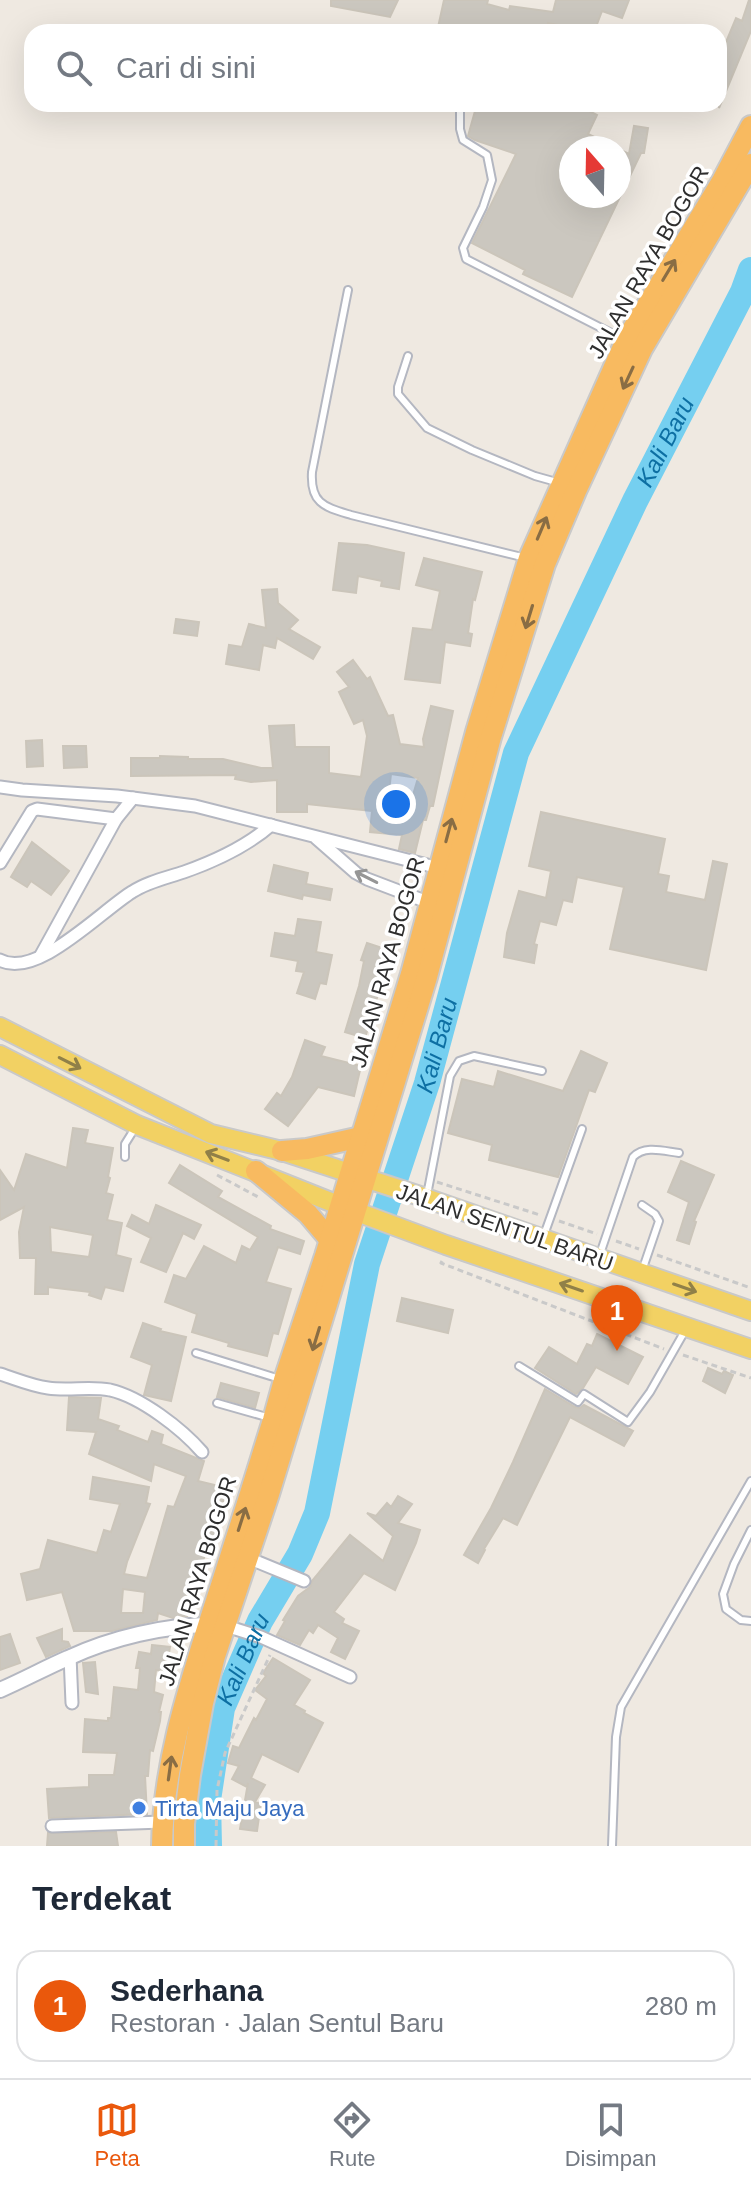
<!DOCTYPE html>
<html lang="id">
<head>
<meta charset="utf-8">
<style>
	:root { --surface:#fff; --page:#f2f2f3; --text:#1f2937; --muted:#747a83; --line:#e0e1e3; --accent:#ea580c }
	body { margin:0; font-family:Helvetica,sans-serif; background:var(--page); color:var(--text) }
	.compass { position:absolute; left:559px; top:136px; width:72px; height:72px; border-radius:50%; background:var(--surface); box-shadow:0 8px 32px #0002; rotate:340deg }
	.you { position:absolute; left:396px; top:804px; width:28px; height:28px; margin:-20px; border:6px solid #fff; border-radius:50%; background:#1a73e8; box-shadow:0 0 0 12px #1a73e833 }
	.badge { display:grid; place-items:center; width:52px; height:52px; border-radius:50%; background:var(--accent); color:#fff; font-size:26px; font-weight:700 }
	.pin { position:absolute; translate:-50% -66px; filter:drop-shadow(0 2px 4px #0008) }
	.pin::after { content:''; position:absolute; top:42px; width:28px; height:24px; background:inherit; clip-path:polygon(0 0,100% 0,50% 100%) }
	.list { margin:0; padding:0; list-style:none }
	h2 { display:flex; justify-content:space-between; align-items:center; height:104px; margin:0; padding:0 32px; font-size:34px }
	h2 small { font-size:26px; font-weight:400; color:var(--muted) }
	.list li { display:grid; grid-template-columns:52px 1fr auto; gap:24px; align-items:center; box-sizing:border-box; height:112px; margin:0 16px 16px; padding:0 16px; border:2px solid var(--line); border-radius:24px }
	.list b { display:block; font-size:30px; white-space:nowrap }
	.list p { margin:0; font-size:26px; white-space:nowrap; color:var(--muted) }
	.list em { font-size:26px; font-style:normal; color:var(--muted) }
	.icon { flex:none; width:44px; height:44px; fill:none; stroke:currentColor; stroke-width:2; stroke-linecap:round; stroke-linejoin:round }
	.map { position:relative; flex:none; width:751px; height:1846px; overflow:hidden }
	.search { position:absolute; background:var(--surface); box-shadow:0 8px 32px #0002; left:24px; right:24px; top:24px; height:88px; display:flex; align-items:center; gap:20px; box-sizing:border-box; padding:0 28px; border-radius:24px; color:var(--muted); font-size:30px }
	.sheet { height:232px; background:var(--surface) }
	nav { display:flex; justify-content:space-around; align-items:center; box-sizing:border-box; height:112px; border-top:2px solid var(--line); background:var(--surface); font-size:22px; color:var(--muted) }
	nav a { display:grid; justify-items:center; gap:4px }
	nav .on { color:var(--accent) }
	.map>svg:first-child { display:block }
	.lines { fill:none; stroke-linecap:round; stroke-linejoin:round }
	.river { stroke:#75cff0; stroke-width:26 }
	.building { fill:#cbc7bf; stroke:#cbc5ba; stroke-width:2; fill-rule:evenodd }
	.service-casing { stroke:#b4b7c1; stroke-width:10 }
	.minor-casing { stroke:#b4b7c1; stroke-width:15 }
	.tertiary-casing { stroke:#b4b7c1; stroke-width:18 }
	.primary-casing { stroke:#c9c9c9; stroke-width:22 }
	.trunk-casing { stroke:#c9c9c9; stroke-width:24 }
	.path { stroke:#c9c9c9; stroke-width:3; stroke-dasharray:6 4; stroke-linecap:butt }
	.service { stroke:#fff; stroke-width:6 }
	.minor { stroke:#fff; stroke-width:11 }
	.tertiary { stroke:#fff; stroke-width:14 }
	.primary { stroke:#f2d163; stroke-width:18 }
	.trunk { stroke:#f8ba60; stroke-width:20 }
	.oneway { stroke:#896d44 }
	.oneway2 { stroke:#969696 }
	.oneway3 { stroke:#908048 }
	.shop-dot { fill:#3f7fe0; stroke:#fff; stroke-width:3 }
	.labels { text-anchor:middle; stroke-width:7; stroke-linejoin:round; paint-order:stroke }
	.street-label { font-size:22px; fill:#2e2e2e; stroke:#fff }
	.shop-label { font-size:22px; fill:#366cbe; stroke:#fff; text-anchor:start }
	.water-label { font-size:24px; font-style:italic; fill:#0d6fa3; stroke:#fff }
</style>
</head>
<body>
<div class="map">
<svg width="751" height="1846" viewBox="0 0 751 1846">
	<rect width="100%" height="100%" fill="#efe9e1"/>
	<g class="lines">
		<path class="river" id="s1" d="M209,1846L208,1800L222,1708L260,1621L300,1554L317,1513L367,1264L427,1083L516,753L635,501L743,292L751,270"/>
	</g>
	<g class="building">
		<polygon points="331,0 398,0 390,17 331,6"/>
		<polygon points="444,0 488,0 487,4 509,10 510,6 553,12 556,0 629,0 622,18 602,11 594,32 581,32 582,30 548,23 547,32 437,32"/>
		<polygon points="749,0 751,0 751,31 719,108 719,59 736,18 742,21"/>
		<polygon points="477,104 490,104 508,110 511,104 575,104 597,115 588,134 617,148 571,148 571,196 619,196 619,149 629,154 634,126 648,128 644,153 641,153 572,297 523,274 525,270 472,243 516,154 475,140 468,136"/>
		<polygon points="339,543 367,545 404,553 399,589 381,586 382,581 358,576 356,593 333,590"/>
		<polygon points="424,558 482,572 475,600 473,599 468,633 472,634 470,646 445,642 440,683 405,679 413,628 432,630 440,591 416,585"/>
		<polygon points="277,589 278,603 298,620 289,629 320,647 313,659 277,638 275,648 263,645 259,670 226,664 229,645 242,647 249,624 266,628 262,590"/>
		<polygon points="176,619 199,622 197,636 174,633"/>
		<path d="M353,660L367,679L370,677L388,716L393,715L400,744L424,747L423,739L431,706L453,711L433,806H430L426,820H423L415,853L399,849L402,835L370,832L372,811L307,804V812H277V780L251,782L235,779L236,775L131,776V758H160V756L188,757V759H223L261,768H273L269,726L294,725L295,747H329V773L361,777L367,736L363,720L354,724L339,692L349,687L337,672ZM391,774L418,778L408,812L387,810Z"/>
		<polygon points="42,740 43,766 27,767 26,741"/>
		<polygon points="63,746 86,746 87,767 64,768"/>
		<polygon points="541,812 665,839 658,874 669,876 666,892 705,900 713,861 727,864 706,970 610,949 624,887 577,877 572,902 563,900 556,925 540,921 534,944 537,945 534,963 504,957 507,933 519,891 546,898 551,871 529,866"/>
		<polygon points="32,842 69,871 51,895 31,881 27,887 11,877"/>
		<polygon points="274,865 308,873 306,884 332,889 330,900 303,895 302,899 268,891"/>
		<polygon points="298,919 321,922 316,952 332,955 326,984 320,983 315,999 297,993 304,972 296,971 298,961 271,956 275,933 295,936"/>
		<polygon points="367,943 391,951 365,1038 345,1032 359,986 364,961 361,960"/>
		<polygon points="305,1040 325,1047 321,1056 361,1066 354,1096 318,1087 288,1126 265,1109 277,1093 281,1096 292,1077"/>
		<polygon points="581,1051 607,1063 595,1092 589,1090 558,1177 489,1160 492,1145 448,1133 462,1079 494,1087 498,1071 563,1091"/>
		<path d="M73,1128L88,1130L85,1143L113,1148L108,1177L110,1178L106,1193L113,1195L107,1220L122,1223L116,1255L131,1259L123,1291L105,1287L101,1299L89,1295L90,1292L48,1287V1294H35L36,1258H20L19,1232L24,1207L0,1220V1170L14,1190L26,1154L67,1168ZM50,1227L93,1235L89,1257L51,1252Z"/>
		<polygon points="681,1161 714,1175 694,1221 696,1222 689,1244 677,1240 689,1202 668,1192"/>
		<polygon points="180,1165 222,1191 218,1197 271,1226 270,1229 304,1241 300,1254 278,1247 266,1282 291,1289 278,1334 273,1333 267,1356 228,1346 229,1343 192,1332 197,1314 165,1302 174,1275 186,1279 204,1246 236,1263 242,1246 250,1250 258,1237 169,1183"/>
		<polygon points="156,1205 201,1225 194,1239 183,1233 166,1272 141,1262 151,1238 127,1226 132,1215 149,1224"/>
		<polygon points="402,1298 453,1310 448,1333 397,1321"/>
		<polygon points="143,1323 161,1329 160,1331 186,1337 171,1401 144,1395 152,1365 131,1357"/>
		<polygon points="597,1334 643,1357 628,1384 596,1367 583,1388 576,1394 535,1368 549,1347 577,1364 587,1344 592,1346"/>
		<polygon points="708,1368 722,1374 724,1371 733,1375 725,1393 703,1381"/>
		<polygon points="221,1383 259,1393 255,1408 217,1397"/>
		<polygon points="545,1389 575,1407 580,1408 584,1405 633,1431 624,1446 570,1417 517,1525 503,1518 484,1549 485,1550 478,1563 464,1555 491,1508 513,1462"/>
		<path d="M69,1397L101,1398L98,1419L119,1426L117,1430L148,1442L152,1431L163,1435L161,1444L204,1461L198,1481L227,1488L215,1529H217L213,1545L208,1544L199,1575L192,1574L187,1595L193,1597L187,1616L173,1618L158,1613L157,1620L112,1631H74L62,1592L27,1600L21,1574L40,1569L48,1540L97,1553L104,1530L111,1532L120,1504L90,1499L93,1477L149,1487L146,1503L150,1504L127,1562L124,1574L147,1578L168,1506L174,1507L186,1476L154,1464L151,1481L89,1454L96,1432L67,1430ZM123,1589L145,1592L143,1613H121Z"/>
		<polygon points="398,1496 412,1504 398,1523 420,1530 416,1543 395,1590 364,1573 334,1612 344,1619 342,1623 359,1631 345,1659 331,1652 338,1638 318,1625 313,1633 309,1630 300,1645 277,1635 285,1621 283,1620 298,1596 310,1587 312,1581 350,1535 383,1561 393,1536 367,1513 376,1516 387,1503 391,1507"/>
		<polygon points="62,1629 62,1641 68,1642 70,1646 46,1657 37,1638"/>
		<polygon points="10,1634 20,1663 0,1670 0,1637"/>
		<polygon points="152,1645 170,1647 166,1672 156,1670 154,1692 163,1695 159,1712 161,1712 160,1721 153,1751 150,1750 148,1776 145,1776 147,1814 49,1818 47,1789 89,1787 89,1775 114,1775 117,1753 83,1752 85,1719 108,1721 108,1718 111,1718 114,1687 138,1690 140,1668 136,1668 139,1652 151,1654"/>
		<polygon points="273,1658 310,1680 294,1705 305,1711 304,1713 323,1723 298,1772 262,1754 251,1778 265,1785 255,1802 261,1803 257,1831 240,1829 248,1783 247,1787 232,1779 239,1766 228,1763 233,1746 239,1748 254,1718 256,1720 267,1699 255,1690 266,1676 263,1673"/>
		<polygon points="95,1662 98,1694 86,1692 83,1663"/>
		<polygon points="116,1832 118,1846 47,1846 48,1833"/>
	</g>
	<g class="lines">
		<g class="service-casing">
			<g id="service">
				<polyline points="460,104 460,129 463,140 487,155 492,180 483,207 463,248 466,259 621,338"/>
				<path d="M348,290L312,472C310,504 325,507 351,515L526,558"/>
				<polyline points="408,356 398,387 398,394 427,428 472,450 535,476 560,483"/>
				<polyline points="125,1157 125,1144 135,1128"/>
				<polyline points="427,1195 450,1076 459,1061 474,1056 542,1071"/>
				<polyline points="642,1205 655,1214 659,1221 642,1271"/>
				<polyline points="544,1235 582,1129"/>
				<path d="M600,1254L633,1157C645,1145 663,1151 679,1153"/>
				<polyline points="196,1353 280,1379"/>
				<polyline points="519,1366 578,1402 584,1394 628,1422 650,1392 686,1329"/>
				<polyline points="217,1403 270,1418"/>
				<polyline points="751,1530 734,1564 723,1594 726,1609 741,1620 751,1621"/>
				<polyline points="612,1846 616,1737 621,1707 751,1481"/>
			</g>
		</g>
		<g class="minor-casing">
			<g id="minor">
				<polyline points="0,787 22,790 117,796 195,806 439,868"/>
				<polyline points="316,838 356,873 367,879 430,903"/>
				<polyline points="0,863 32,811 37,809 116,819"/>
				<polyline points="41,955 116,819 133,798"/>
				<path d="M0,960C36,980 101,911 132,892C147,882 166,878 184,872C215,861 246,847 271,825"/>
				<path d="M0,1374C16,1379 32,1386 48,1388C69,1391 90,1386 110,1390C141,1397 182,1429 202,1452"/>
				<polyline points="248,1558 304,1581"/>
				<polyline points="226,1626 261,1637 350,1677"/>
				<polyline points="70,1656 72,1703"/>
				<polyline points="52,1826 162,1822"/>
			</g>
		</g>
		<g class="tertiary-casing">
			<path id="tertiary" d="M0,1690C23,1680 45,1668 68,1658C111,1638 165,1625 213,1625"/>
		</g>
		<g class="primary-casing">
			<g id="primary">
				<polyline points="0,1027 211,1134 282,1151 417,1195 751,1311"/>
				<polyline points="0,1055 137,1125 341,1206 446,1245 751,1349"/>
			</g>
		</g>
		<g class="trunk-casing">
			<g id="trunk">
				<polyline points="282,1151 307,1149 361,1137"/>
				<polyline points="256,1171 308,1214 330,1240"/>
				<path d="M162,1846C163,1765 188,1689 212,1613C233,1549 253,1484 273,1420L284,1380L325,1256L411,974L476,732L529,558L626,340L722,181L751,126"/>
				<polyline points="184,1846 184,1824 190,1775 203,1703 215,1656 269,1494 427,977 491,737 545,564 576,491 642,349 751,164"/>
			</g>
		</g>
		<g class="path">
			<polyline points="217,1175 260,1198"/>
			<polyline points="437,1182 540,1215"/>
			<polyline points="559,1221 597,1234"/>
			<polyline points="616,1241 639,1249"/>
			<polyline points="657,1255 751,1288"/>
			<polyline points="442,1261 441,1263 664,1349"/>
			<polyline points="683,1355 751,1378"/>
			<polyline points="216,1846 217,1790 225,1753 270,1655"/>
		</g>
		<use href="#service" class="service"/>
		<use href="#minor" class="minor"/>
		<use href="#tertiary" class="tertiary"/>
		<use href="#primary" class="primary"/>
		<use href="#trunk" class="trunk"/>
	</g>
	<defs><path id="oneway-shaft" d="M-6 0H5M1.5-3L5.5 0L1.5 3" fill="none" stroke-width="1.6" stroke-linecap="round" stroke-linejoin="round" transform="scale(2)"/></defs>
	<g class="oneway">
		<use href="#oneway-shaft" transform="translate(669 270) rotate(-59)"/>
		<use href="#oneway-shaft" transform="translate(628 378) rotate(115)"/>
		<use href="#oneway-shaft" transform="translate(542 528) rotate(-67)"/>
		<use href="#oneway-shaft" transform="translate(529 617) rotate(107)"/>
		<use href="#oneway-shaft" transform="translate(449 830) rotate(-75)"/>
		<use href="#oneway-shaft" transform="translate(316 1339) rotate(107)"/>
		<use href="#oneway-shaft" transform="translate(242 1519) rotate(-72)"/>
		<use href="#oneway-shaft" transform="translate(170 1768) rotate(-82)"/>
	</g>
	<use class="oneway2" href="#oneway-shaft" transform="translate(366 877) rotate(-153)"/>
	<g class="oneway3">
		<use href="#oneway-shaft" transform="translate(70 1063) rotate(27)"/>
		<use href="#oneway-shaft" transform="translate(217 1156) rotate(-159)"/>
		<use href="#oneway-shaft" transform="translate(571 1287) rotate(-161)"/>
		<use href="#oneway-shaft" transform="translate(685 1288) rotate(19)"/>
	</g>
	<circle class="shop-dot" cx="139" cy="1808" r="8"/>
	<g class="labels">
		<g class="street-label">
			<text transform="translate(648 262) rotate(-60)" y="8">JALAN RAYA BOGOR</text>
			<text transform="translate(387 962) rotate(-74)" y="8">JALAN RAYA BOGOR</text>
			<text transform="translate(505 1227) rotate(19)" y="8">JALAN SENTUL BARU</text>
			<text transform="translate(197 1581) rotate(-73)" y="8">JALAN RAYA BOGOR</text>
		</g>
		<g class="shop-label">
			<text x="155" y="1816">Tirta Maju Jaya</text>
		</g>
		<g class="water-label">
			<text dy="8" stroke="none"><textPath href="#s1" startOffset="1488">Kali Baru</textPath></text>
			<text dy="8" stroke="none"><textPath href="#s1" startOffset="840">Kali Baru</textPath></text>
			<text dy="8" stroke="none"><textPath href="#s1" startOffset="192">Kali Baru</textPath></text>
		</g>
	</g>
</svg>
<svg class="compass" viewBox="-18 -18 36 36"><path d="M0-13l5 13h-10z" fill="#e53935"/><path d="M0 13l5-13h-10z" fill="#747a83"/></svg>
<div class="you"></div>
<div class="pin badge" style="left:617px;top:1351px">1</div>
<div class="search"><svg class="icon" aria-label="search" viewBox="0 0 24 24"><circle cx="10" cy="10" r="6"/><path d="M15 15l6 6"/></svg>Cari di sini</div>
</div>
<section class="sheet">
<h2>Terdekat<small></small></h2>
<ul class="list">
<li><span class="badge">1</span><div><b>Sederhana</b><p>Restoran · Jalan Sentul Baru</p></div><em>280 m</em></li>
</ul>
</section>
<nav>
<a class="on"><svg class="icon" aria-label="map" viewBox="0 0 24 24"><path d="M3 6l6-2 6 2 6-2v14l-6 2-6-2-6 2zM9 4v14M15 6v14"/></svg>Peta</a>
<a><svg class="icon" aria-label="directions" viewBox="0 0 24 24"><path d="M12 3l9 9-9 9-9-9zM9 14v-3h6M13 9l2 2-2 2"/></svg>Rute</a>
<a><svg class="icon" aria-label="saved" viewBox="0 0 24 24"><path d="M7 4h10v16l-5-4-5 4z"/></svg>Disimpan</a>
</nav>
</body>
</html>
